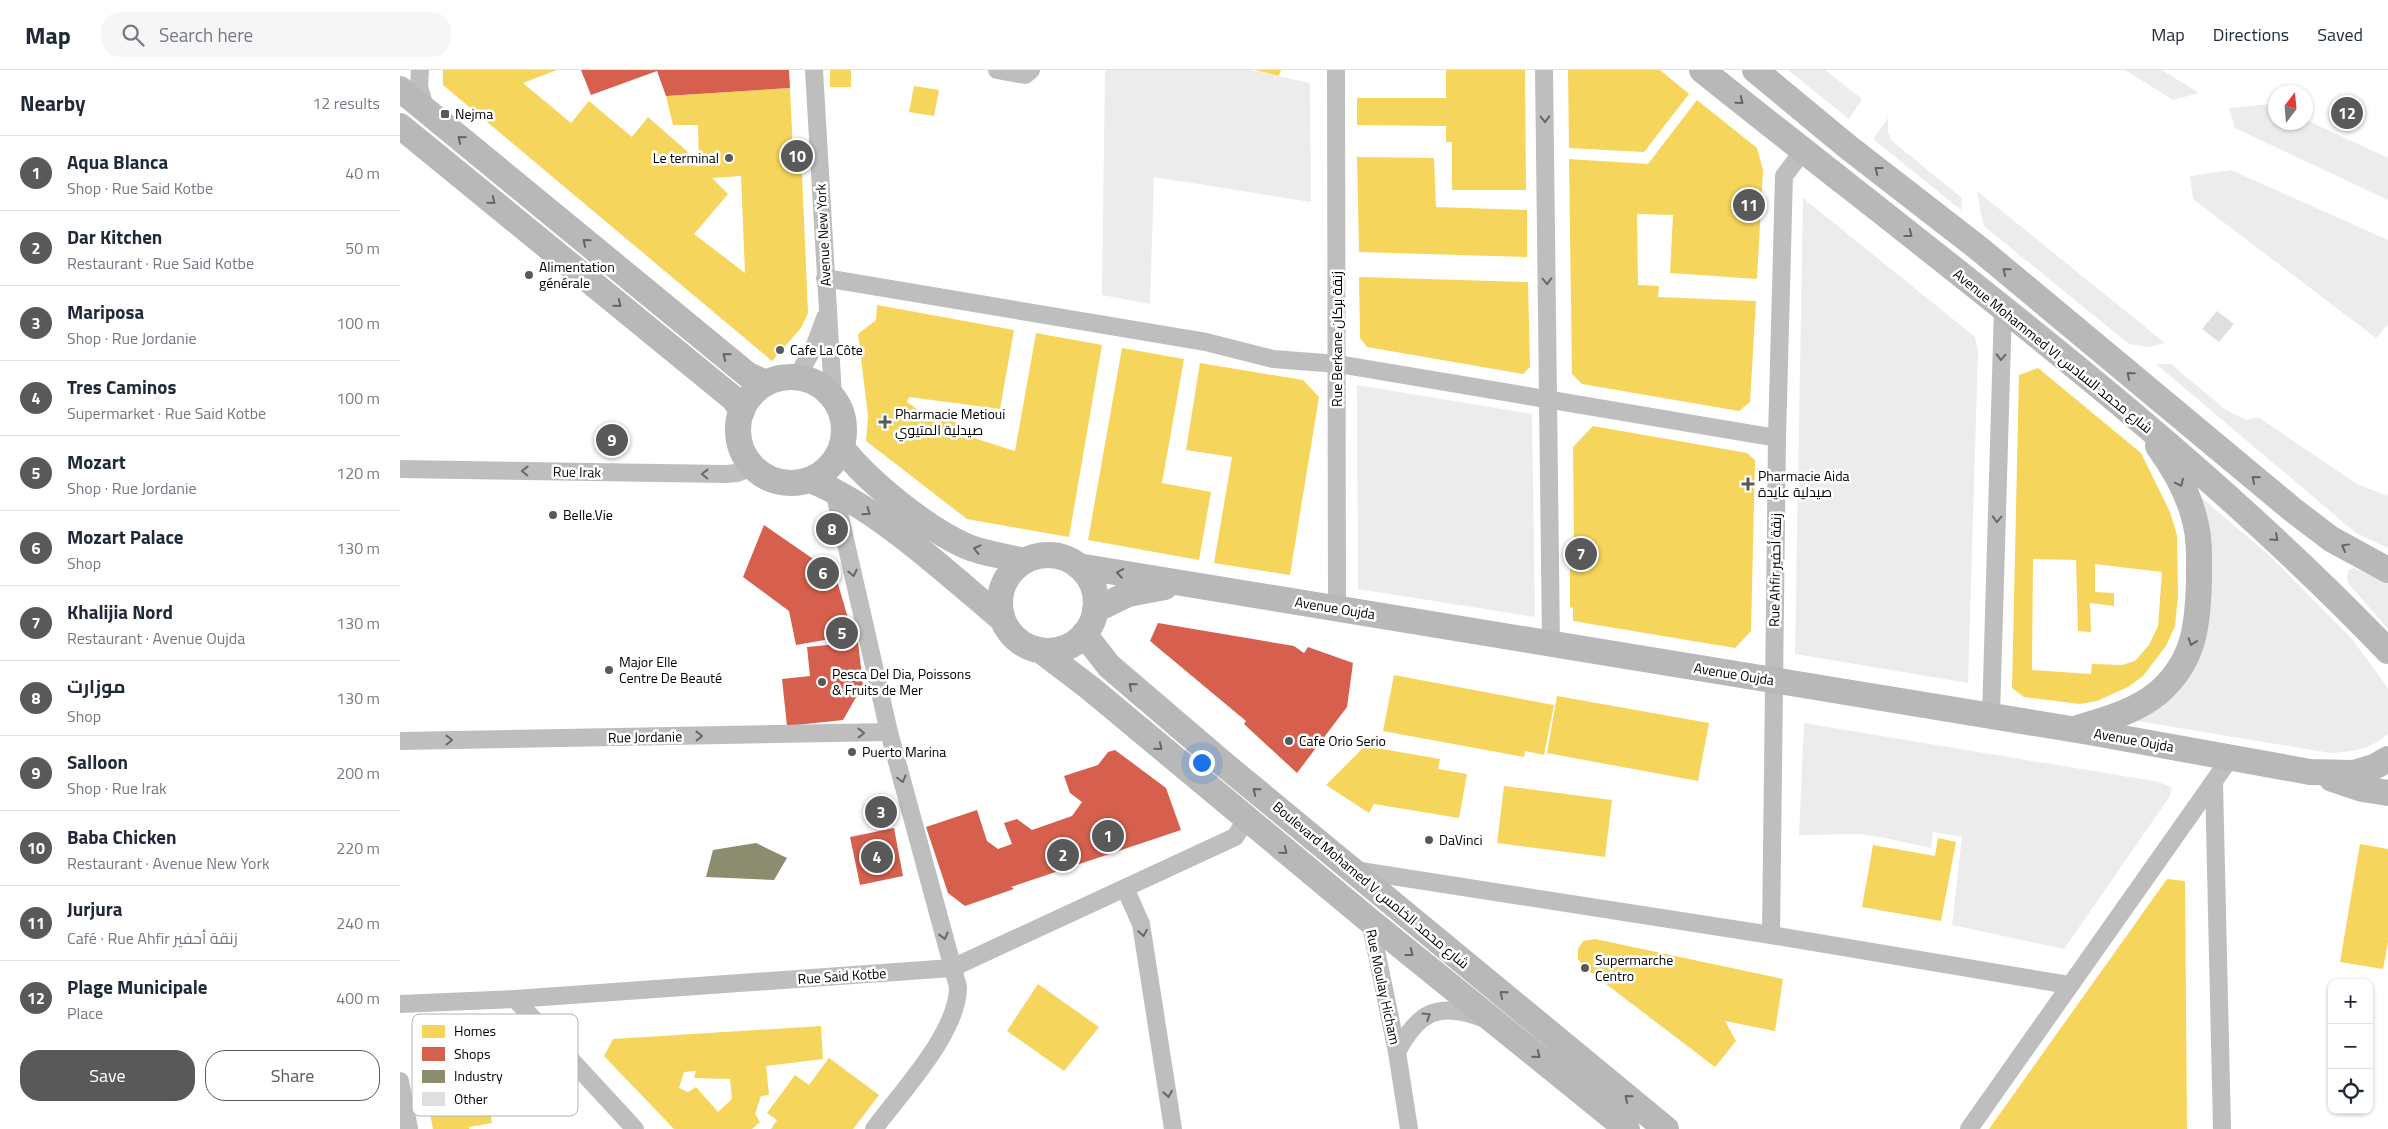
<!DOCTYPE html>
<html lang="en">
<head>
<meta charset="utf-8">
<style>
	:root { --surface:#fff; --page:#f6f6f7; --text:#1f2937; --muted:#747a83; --line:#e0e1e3; --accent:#595959 }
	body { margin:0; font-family:"Titillium Web",Cairo,sans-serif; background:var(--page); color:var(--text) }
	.controls { position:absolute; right:15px; bottom:15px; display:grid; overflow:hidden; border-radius:10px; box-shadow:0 1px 4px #0004 }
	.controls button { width:45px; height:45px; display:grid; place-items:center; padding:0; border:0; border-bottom:1px solid var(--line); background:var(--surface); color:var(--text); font:25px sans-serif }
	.compass { position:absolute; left:1868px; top:15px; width:45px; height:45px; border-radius:50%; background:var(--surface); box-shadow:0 1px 4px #0004; rotate:16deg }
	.you { position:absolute; left:801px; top:692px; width:18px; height:18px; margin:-12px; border:4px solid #fff; border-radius:50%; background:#1a73e8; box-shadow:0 0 0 8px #1a73e833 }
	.badge { display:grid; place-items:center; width:32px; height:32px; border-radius:50%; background:var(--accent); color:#fff; font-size:16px; font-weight:700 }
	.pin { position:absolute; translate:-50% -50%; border:2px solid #fff; box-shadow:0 1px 5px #0006 }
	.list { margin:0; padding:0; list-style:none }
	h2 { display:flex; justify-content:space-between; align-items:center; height:65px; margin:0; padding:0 20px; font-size:21px }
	h2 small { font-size:16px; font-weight:400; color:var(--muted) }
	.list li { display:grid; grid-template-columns:32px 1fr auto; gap:15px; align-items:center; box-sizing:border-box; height:75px; padding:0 20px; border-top:1px solid var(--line) }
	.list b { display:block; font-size:19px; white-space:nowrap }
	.list p { margin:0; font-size:16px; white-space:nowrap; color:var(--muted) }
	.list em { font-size:16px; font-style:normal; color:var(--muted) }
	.actions { display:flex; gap:10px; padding:15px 20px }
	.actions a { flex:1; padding:11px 0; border:1px solid var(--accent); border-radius:20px; text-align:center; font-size:18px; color:var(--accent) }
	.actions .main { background:var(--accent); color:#fff }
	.icon { flex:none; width:28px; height:28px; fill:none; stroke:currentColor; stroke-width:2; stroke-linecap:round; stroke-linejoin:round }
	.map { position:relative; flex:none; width:1988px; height:1059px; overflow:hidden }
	header { display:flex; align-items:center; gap:30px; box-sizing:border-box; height:70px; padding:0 25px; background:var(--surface); border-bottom:1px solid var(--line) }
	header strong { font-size:24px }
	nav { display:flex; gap:28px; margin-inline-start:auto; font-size:18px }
	.search { width:350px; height:45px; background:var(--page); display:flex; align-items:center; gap:12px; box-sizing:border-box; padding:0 18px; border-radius:20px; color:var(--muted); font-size:19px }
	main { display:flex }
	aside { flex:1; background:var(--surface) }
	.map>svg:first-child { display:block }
	.green { fill:#ececec }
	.homes { fill:#f6d55c; fill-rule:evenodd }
	.shops { fill:#d6604d }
	.industry { fill:#8c8c6e }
	.building { fill:#dfdfdf }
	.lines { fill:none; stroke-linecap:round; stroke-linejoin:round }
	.street { stroke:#bebebe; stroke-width:18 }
	.secondary { stroke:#b8b8b8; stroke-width:26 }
	.oneway { stroke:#656565 }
	.oneway2 { stroke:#686868 }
	.poi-dot { fill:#595959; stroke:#fff; stroke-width:2 }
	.labels { text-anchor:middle; stroke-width:5; stroke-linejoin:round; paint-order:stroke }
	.poi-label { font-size:14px; fill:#000; stroke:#fff; text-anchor:start }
	.street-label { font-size:14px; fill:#000; stroke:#fff }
	.key { fill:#fff; stroke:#b2b2b2; stroke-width:1 }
	.key-label { font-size:14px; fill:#000 }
</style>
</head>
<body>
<header>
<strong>Map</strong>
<div class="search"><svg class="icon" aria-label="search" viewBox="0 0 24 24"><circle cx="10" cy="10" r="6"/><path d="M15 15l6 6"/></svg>Search here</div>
<nav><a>Map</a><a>Directions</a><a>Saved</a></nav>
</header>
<main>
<aside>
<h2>Nearby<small>12 results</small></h2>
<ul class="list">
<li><span class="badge">1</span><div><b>Aqua Blanca</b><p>Shop · Rue Said Kotbe</p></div><em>40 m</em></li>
<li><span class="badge">2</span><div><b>Dar Kitchen</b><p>Restaurant · Rue Said Kotbe</p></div><em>50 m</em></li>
<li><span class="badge">3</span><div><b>Mariposa</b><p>Shop · Rue Jordanie</p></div><em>100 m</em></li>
<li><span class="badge">4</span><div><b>Tres Caminos</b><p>Supermarket · Rue Said Kotbe</p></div><em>100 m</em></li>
<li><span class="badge">5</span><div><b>Mozart</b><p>Shop · Rue Jordanie</p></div><em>120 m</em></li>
<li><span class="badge">6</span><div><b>Mozart Palace</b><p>Shop</p></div><em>130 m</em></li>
<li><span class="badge">7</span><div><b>Khalijia Nord</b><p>Restaurant · Avenue Oujda</p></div><em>130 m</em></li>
<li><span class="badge">8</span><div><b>موزارت</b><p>Shop</p></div><em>130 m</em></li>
<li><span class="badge">9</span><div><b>Salloon</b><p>Shop · Rue Irak</p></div><em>200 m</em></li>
<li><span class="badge">10</span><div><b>Baba Chicken</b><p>Restaurant · Avenue New York</p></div><em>220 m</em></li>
<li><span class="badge">11</span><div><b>Jurjura</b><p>Café · Rue Ahfir زنقة أحفير</p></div><em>240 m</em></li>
<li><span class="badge">12</span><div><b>Plage Municipale</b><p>Place</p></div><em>400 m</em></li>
</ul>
<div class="actions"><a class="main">Save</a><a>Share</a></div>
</aside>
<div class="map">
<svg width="1988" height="1059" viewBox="0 0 1988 1059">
	<rect width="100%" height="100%" fill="#fff"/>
	<g class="green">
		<polygon points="705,0 851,0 910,13 911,132 754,107 750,234 702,225"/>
		<polygon points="1388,0 1425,0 1462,29 1449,49"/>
		<polygon points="1725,0 1762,0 1799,23 1773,30"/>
		<polygon points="1871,34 1875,36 1876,52 1906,52 1906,50 1988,88 1988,130 1835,58 1829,38"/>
		<polygon points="1488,48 1488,63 1492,71 1562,128 1561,140 1473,69"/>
		<polygon points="1831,100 1988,170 1988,254 1976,268 1793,129 1790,106"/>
		<polygon points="1577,121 1765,273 1749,277 1729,274 1585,157 1582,150"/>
		<polygon points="1403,128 1575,267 1578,281 1568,613 1395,584"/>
		<polygon points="1756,294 1771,294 1826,340 1846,350 1858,347 1957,414 1988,426 1988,478 1956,463"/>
		<polygon points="957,315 1132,344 1135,547 958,519"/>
		<path d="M1797,424L1869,485L1952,569L1988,618V664C1971,679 1952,682 1931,683L1731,650L1781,613Z"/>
		<polygon points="1954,498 1988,513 1988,559 1948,513 1947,506 1949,500"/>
		<polygon points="1404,653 1759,712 1772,718 1770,726 1664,879 1552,855 1562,767 1533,762 1531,778 1481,767 1459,764 1399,765"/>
	</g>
	<g class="homes">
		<path d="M43,0H157L123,13L171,53L189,31L232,67L248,47L289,83L285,88L299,97L298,55H273L266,26L390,18L394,104L402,103L408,243L401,258L372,291L43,15ZM341,106L345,203L294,164L328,124L312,108Z"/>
		<rect x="430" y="0" width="21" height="17"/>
		<polygon points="855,0 881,0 879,6"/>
		<polygon points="1046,0 1125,0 1126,120 1052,120 1052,72 1046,72 1046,56 957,55 957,28 1046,28"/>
		<polygon points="1168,0 1260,0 1289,24 1244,82 1169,78"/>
		<polygon points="514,16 539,20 534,46 509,42"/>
		<polygon points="1297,30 1357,78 1363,100 1357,209 1270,203 1273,145 1237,144 1238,215 1259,216 1258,227 1356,231 1350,332 1339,341 1182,314 1172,304 1169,89 1248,94"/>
		<polygon points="957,87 1034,88 1036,137 1127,140 1127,187 959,182"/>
		<polygon points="959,207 1128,212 1130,297 1123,304 967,277 960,268"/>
		<polygon points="477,235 614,260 600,339 509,327 507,332 537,354 544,344 577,369 615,381 636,263 702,275 669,467 567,449 466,371 468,346 458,264 476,250"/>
		<polygon points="722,278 784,289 762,413 811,422 799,490 688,470"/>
		<polygon points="800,293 903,310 919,327 890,505 814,493 832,387 786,380"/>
		<path d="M1638,298L1741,383L1770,442L1777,465L1778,526L1775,556L1766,576L1743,606L1728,617L1697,631L1680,634L1624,627L1612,618L1619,305ZM1633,489L1676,490L1678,561L1691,562L1690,533L1714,536V523L1695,522V494L1762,502L1758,556L1749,575L1735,591L1722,595L1692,594L1691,604L1632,600Z"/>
		<polygon points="1193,356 1347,383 1355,390 1351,561 1335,578 1173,551 1173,538 1170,537 1170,469 1174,470 1173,377"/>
		<polygon points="994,605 1154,635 1144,685 1125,681 1124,687 983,661"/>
		<polygon points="1157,626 1309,653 1298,711 1147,683"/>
		<polygon points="965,676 1040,689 1038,699 1067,704 1059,748 974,734 969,743 926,715"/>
		<polygon points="1104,716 1212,730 1205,787 1097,773"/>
		<polygon points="1538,768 1556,772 1541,851 1462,837 1473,775 1535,786"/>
		<polygon points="1960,774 1988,779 1988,872 1983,899 1940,892"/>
		<polygon points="1767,809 1785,811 1787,1059 1589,1059"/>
		<polygon points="1195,869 1383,909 1375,961 1325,951 1336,971 1315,997 1185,898 1178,889 1178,879 1183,871"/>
		<polygon points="638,914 699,957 664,1001 607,961"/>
		<path d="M421,956L423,989L366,996L369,1025L361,1026L355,1044L360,1052L352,1059H274L204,986L213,969ZM296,1001L294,1008L330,1009L332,1029L318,1042L296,1017L288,1022L279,1018L284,1002Z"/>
		<polygon points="89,974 96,1010 84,1012 92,1053 69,1057 69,1059 33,1059 19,987"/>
		<polygon points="429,988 479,1025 453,1059 371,1059 377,1050 367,1043 395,1005 409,1015"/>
	</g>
	<g class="shops">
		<polygon points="181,0 389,0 390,18 266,26 257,1 191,25"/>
		<polygon points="364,455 435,504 453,565 396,575 389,541 343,507"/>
		<polygon points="758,553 894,576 904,583 908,577 953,593 947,637 897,703 844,654 846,651 750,571"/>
		<polygon points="458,572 463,615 443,650 387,656 382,609 410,606 407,577"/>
		<polygon points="715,680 766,718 781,760 611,817 614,819 565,836 548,823 526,757 577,740 587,771 598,779 612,774 604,753 617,749 632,760 672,746 682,732 670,723 664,706 698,695 708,682"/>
		<polygon points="494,758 503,806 460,815 450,767"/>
	</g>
	<polygon class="industry" points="356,773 387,788 374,810 306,807 313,780"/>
	<polygon class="building" points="1817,241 1834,254 1819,272 1802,259"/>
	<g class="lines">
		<g class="street">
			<polyline points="20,0 19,17 26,40"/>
			<polyline points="414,0 433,326"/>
			<polyline points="597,0 625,5 631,0"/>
			<polyline points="936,0 937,538"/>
			<polyline points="1144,0 1151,574"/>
			<polyline points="425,208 806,272 873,289 938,294 1377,368"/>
			<polyline points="397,307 415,275 425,248"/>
			<polyline points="0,399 326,404 337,403 353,397"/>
			<path d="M434,421L489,662L558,917C558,963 501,1022 474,1059"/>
			<polyline points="1591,646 1603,238"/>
			<polyline points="0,671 489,662"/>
			<polyline points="1814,712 1822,1059"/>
			<polyline points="954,800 1371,865 1669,915"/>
			<polyline points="725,818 741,854 773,1059"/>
			<polyline points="970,851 997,982 1009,1059"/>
			<polyline points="1371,865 1377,368 1384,106 1403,81"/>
			<polyline points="115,929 235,1059"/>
			<polyline points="0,934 115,929 552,898 835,767 846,750"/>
			<path d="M997,982C1018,942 1038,931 1083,948"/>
			<polyline points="0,1011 9,1059"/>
			<polyline points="1569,1059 1831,687"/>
		</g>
		<g class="secondary">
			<path d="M1302,0C1535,187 1781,365 1988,581"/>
			<polyline points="1355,0 1448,77 1577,177 1893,440 1931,469 1988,500"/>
			<polyline points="0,19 348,305 366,313"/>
			<polyline points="0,56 334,329 342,341"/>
			<circle cx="391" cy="360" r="53"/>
			<path d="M442,378C468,412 528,460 568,477C585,484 606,486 624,491"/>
			<path d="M410,410C476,436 547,503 602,549"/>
			<circle cx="648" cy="533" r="48"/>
			<polyline points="678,496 1689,662 1910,702 1954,703 1974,697 1988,689"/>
			<polyline points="695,540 728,524 765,517"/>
			<polyline points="684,564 709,596 820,691 1266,1059"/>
			<polyline points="640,580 690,618 970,851 1227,1059"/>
			<path d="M1678,658C1706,649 1735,642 1758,623C1795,591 1798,554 1799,509C1799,489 1800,470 1795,451C1789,425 1774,398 1758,376"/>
			<polyline points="1932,709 1962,719 1988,723"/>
		</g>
	</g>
	<defs><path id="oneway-chevron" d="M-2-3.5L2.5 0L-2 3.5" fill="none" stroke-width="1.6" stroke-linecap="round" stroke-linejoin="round" transform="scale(1.25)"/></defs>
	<g class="oneway">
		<use href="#oneway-chevron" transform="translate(1340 31) rotate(39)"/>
		<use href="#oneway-chevron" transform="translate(61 69) rotate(-141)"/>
		<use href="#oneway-chevron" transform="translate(1478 100) rotate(-142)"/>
		<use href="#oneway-chevron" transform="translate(92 131) rotate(39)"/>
		<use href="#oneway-chevron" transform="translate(1509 164) rotate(38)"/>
		<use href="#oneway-chevron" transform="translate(186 172) rotate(-141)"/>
		<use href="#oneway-chevron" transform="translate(1606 201) rotate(-140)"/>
		<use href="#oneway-chevron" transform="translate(218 234) rotate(39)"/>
		<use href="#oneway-chevron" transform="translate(326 286) rotate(-141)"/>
		<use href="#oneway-chevron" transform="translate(1730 305) rotate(-140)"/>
		<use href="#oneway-chevron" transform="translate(1855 409) rotate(-140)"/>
		<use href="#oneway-chevron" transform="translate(1780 413) rotate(65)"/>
		<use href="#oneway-chevron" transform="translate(467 442) rotate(35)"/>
		<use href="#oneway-chevron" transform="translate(1875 468) rotate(42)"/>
		<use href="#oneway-chevron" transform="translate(1945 477) rotate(-151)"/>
		<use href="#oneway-chevron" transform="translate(577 479) rotate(-166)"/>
		<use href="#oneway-chevron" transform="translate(720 503) rotate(-170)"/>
		<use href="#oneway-chevron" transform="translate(1792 572) rotate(109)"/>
		<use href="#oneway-chevron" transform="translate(732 616) rotate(-140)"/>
		<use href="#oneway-chevron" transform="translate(759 677) rotate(40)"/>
		<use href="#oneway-chevron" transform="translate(856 721) rotate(-141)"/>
		<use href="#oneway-chevron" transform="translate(884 781) rotate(39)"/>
		<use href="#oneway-chevron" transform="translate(1010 883) rotate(38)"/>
		<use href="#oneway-chevron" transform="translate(1103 924) rotate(-140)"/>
		<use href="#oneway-chevron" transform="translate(1137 985) rotate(39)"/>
		<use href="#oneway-chevron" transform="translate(1228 1028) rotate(-140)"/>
	</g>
	<g class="oneway2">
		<use href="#oneway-chevron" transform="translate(1145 49) rotate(89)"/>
		<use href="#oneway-chevron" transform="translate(1147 211) rotate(89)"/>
		<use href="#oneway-chevron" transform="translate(1601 287) rotate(92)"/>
		<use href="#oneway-chevron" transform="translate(125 401) rotate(-179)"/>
		<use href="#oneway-chevron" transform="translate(305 404) rotate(-179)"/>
		<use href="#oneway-chevron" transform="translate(1597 449) rotate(92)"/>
		<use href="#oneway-chevron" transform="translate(453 503) rotate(77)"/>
		<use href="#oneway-chevron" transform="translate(461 663) rotate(-1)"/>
		<use href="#oneway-chevron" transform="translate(299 666) rotate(-1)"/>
		<use href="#oneway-chevron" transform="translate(49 670) rotate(-1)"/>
		<use href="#oneway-chevron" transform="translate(502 709) rotate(75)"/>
		<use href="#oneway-chevron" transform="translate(743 863) rotate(81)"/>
		<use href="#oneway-chevron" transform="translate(544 866) rotate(76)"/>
		<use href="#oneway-chevron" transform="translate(1027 946) rotate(-32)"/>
		<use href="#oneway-chevron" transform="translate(768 1024) rotate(81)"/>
	</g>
	<g class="poi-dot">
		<rect x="40" y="39" width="10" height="10" rx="2.5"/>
		<circle cx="329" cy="88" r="5"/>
		<circle cx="129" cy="205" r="5"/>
		<circle cx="380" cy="280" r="5"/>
		<path d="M482.5 344.5h5v5h5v5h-5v5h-5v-5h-5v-5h5z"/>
		<path d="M1345.5 406.5h5v5h5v5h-5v5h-5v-5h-5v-5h5z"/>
		<circle cx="153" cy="445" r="5"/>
		<circle cx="209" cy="600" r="5"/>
		<circle cx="422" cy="612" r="5"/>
		<circle cx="889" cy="671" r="5"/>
		<circle cx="452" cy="682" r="5"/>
		<circle cx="1029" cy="770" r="5"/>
		<circle cx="1185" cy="898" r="5"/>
	</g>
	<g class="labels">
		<g class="poi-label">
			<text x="55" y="49">Nejma</text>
			<text x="319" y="93" text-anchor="end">Le terminal</text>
			<text x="139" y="202">Alimentation<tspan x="139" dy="16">générale</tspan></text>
			<text x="390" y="285">Cafe La Côte</text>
			<text x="495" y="349">Pharmacie Metioui<tspan x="495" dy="16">صيدلية المتيوي</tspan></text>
			<text x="1358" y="411">Pharmacie Aida<tspan x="1358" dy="16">صيدلية عايدة</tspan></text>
			<text x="163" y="450">Belle.Vie</text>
			<text x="219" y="597">Major Elle<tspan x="219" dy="16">Centre De Beauté</tspan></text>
			<text x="432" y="609">Pesca Del Dia, Poissons<tspan x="432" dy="16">&amp; Fruits de Mer</tspan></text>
			<text x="899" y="676">Cafe Orio Serio</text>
			<text x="462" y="687">Puerto Marina</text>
			<text x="1039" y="775">DaVinci</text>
			<text x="1195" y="895">Supermarche<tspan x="1195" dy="16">Centro</tspan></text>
		</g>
		<g class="street-label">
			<text transform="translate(423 165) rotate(-93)" y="5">Avenue New York</text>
			<text transform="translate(937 269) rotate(-90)" y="5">Rue Berkane زنقة بركان</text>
			<text transform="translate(1653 281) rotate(39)" y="5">Avenue Mohammed VI شارع محمد السادس</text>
			<text transform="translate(177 402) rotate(1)" y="5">Rue Irak</text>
			<text transform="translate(1375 500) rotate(-89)" y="5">Rue Ahfir زنقة أحفير</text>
			<text transform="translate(935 538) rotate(9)" y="5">Avenue Oujda</text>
			<text transform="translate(1334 604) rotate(9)" y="5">Avenue Oujda</text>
			<text transform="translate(245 667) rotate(-1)" y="5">Rue Jordanie</text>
			<text transform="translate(1734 670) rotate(10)" y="5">Avenue Oujda</text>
			<text transform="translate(971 815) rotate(40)" y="5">Boulevard Mohamed V شارع محمد الخامس</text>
			<text transform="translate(442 906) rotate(-4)" y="5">Rue Said Kotbe</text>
			<text transform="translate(983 917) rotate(78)" y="5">Rue Moulay Hicham</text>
		</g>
	</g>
	<rect x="12" y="944" width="166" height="102" rx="8" class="key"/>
	<rect x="22" y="955" width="23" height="13" fill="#f6d55c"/>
	<rect x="22" y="977" width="23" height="14" fill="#d6604d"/>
	<rect x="22" y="1000" width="23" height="13" fill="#8c8c6e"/>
	<rect x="22" y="1022" width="23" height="14" fill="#dfdfdf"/>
	<g class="key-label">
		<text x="54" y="966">Homes</text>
		<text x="54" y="989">Shops</text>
		<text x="54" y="1011">Industry</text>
		<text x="54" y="1034">Other</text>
	</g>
</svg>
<div class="controls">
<button>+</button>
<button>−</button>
<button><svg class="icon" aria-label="locate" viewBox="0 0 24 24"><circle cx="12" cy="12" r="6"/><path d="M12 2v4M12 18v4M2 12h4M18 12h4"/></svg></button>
</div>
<svg class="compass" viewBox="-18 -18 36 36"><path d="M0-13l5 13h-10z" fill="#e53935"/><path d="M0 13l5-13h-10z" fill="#747a83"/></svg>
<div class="you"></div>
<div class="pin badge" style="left:708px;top:766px">1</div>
<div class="pin badge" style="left:663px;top:785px">2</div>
<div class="pin badge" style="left:481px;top:742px">3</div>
<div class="pin badge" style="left:477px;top:787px">4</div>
<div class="pin badge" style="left:442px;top:563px">5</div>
<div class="pin badge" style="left:423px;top:503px">6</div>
<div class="pin badge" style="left:1181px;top:484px">7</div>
<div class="pin badge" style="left:432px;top:459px">8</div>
<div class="pin badge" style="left:212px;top:370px">9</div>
<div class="pin badge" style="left:397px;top:86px">10</div>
<div class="pin badge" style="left:1349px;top:135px">11</div>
<div class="pin badge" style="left:1947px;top:43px">12</div>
</div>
</main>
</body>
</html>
